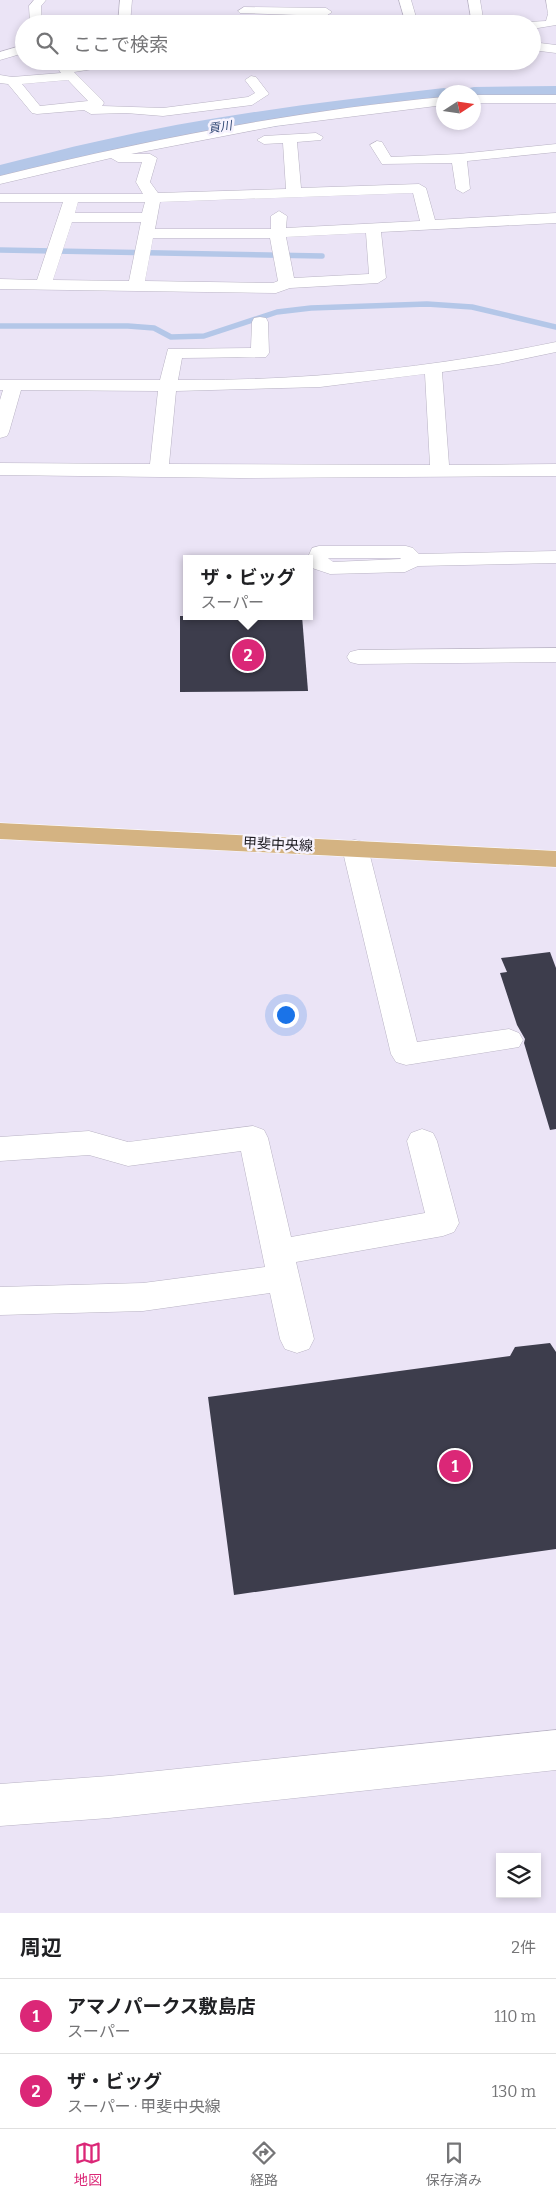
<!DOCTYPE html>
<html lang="ja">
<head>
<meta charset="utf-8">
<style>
	:root { --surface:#fff; --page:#f6f6f6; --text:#202124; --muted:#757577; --line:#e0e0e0; --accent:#db2777 }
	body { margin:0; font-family:Bitter,"Noto Sans JP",serif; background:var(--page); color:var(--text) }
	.controls { position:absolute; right:15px; bottom:15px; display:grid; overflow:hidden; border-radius:0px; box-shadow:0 2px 8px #0003 }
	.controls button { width:45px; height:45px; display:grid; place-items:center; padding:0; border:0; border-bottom:1px solid var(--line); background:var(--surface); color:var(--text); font:25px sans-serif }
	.compass { position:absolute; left:436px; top:85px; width:45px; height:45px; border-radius:50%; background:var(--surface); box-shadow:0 2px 8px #0003; rotate:78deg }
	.you { position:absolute; left:285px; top:1014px; width:18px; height:18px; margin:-12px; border:4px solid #fff; border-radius:50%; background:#1a73e8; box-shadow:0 0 0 8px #1a73e833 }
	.badge { display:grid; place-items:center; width:32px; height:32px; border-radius:50%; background:var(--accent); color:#fff; font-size:16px; font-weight:700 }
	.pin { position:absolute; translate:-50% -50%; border:2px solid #fff; box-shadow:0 1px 5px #0006 }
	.popup { position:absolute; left:183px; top:555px; width:130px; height:65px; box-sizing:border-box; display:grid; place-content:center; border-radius:0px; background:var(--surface); filter:drop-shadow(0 1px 4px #0005); font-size:16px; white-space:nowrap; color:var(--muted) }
	.popup b { font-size:19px; color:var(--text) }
	.popup::after { content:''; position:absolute; left:50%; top:100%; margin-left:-10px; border:10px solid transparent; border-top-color:var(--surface) }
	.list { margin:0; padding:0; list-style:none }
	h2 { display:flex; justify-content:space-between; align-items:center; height:65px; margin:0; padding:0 20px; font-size:21px }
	h2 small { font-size:16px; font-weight:400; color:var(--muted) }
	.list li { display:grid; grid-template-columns:32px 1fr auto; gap:15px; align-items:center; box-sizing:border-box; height:75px; padding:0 20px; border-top:1px solid var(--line) }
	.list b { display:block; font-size:19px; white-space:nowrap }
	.list p { margin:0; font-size:16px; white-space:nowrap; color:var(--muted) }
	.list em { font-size:16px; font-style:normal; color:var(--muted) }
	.icon { flex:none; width:28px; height:28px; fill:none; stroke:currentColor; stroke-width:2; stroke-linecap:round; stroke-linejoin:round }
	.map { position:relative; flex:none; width:556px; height:1913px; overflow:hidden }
	.search { position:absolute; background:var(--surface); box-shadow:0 2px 8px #0003; left:15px; right:15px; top:15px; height:55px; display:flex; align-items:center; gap:12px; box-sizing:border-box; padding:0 18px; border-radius:28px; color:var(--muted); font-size:19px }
	.sheet { height:215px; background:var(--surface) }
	nav { display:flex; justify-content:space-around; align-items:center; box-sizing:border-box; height:70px; border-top:1px solid var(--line); background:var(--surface); font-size:14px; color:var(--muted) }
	nav a { display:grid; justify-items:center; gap:2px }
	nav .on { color:var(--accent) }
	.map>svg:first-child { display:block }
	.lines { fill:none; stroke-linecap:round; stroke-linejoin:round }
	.stream { stroke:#b4c7e8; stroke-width:5.5 }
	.river { fill:#b4c7e8; fill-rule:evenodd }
	.building { fill:#3d3d4c }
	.minor-casing { stroke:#b9b3c4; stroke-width:1 }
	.major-casing { stroke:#fff; stroke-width:1 }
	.minor { fill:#fff; fill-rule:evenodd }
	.major { fill:#d4b382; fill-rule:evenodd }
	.labels { text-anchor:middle; stroke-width:5; stroke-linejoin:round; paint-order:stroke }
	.far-water-label { font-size:12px; font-style:italic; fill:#2f4774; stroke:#f7f3fe }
	.street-label { font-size:14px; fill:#1f1d23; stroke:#f7f3fe }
</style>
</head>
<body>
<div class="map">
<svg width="556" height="1913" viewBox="0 0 556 1913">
	<rect width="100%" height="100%" fill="#ebe4f6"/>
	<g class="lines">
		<g class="stream">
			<polyline points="0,250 322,256"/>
			<polyline points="0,326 128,326 154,328 171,337 204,336 277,312 311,308 427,304 472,307 556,327"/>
		</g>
		<g class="river">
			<polygon points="556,86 556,102 474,103 474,92 463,92 465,89 474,87"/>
			<path d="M444,88L455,92H444V104C329,117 216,134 103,157C68,164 34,174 0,183V165C33,157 66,148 99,141C213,115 329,101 444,88Z"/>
		</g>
	</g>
	<g class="building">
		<polygon points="180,616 302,616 308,691 180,692"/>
		<polygon points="550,952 556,968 556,1129 550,1130 524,1043 525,1039 517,1025 500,973 507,972 501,958"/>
		<polygon points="550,1343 556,1352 556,1549 234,1595 208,1397 510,1356 515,1347"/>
	</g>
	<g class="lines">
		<g class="minor-casing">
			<g id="minor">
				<polygon points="34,0 46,0 41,6 42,24 30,24 29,6"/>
				<polygon points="120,0 132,0 130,24 118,24"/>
				<polygon points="399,0 411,0 418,24 406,24"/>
				<polygon points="468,0 480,0 484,24 472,24"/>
				<polygon points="546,0 556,0 556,25 532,29 532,24 528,22 546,21 548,14"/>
				<polygon points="244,7 326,8 332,12 326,16 240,13 238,11"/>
				<polygon points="532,42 556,45 556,53 532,50"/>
				<polygon points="24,45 24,53 0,60 0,52"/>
				<path d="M95,61H125L119,65L74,72L102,100L104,103L102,106L163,108L248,97L255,93L245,80L251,76L256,77L269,94L252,105L163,116L126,113L91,114L84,110L37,114L32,113L8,84L0,83V75L12,77L61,73L59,70L60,67ZM68,80L88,101L40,106L22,84Z"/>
				<rect x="474" y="95" width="82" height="8"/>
				<path d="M444,97V105L276,126L131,154H150L157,158L150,182L158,193L286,189L283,143L264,144L257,140L264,136L316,133L323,137L321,140L297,142L301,188L419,184L426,188L435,220L556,213V223L381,232L386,278L378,283L290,288L276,293L0,289V279L37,280L63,202H0V194H143L136,182L142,162H118L111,158L0,184V176C147,140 293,111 444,97ZM413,193L420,221L286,228L287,216L279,211L271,216V229H155L160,202ZM78,202H145L142,213H75ZM72,222H141L129,281L53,280ZM366,233L369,274L294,278L286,237ZM153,238H270L278,281L273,283L145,281Z"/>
				<polygon points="377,141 382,142 391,157 459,154 556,144 556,152 467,161 470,189 463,193 456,189 452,163 382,164 370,145"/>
				<path d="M260,317L266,318L268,322L269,353L266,357L182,358L178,380C305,381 432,368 556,342V352L499,364L442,372L449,465L556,464V476L240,478L0,475V463L150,464L158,391L21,390L9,432L7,436L0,438V400L3,390H0V380H160L168,349L251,348L252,322L254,318ZM425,374L430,465L169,464L176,391L320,387Z"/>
				<path d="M319,546H406L413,548L419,554L556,551V563L418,566L405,572L330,574L309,567V559H307L312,548ZM328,558H400L401,559L333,562Z"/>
				<polygon points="556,648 556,662 358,664 350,662 347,657 350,652 358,650"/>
				<polygon points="355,840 364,842 368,848 417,1042 509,1029 519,1033 523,1040 519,1047 406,1065 396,1062 391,1054 342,848 346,842"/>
				<polygon points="253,1126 264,1130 268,1138 291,1237 425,1213 407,1141 411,1133 422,1129 433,1133 437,1141 459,1223 454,1232 443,1236 296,1262 314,1339 309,1349 297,1353 285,1349 280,1339 270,1293 143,1311 0,1315 0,1287 143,1283 265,1267 241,1151 128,1166 89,1155 0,1161 0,1137 89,1131 128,1142"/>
				<polygon points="556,1730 556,1770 109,1818 0,1826 0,1784 109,1776"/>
			</g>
		</g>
		<g class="major-casing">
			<polygon id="major" points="0,823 556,851 556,867 0,839"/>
		</g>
		<use href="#minor" class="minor"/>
		<use href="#major" class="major"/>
	</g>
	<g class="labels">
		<g class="far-water-label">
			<text transform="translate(220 127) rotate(-8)" y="4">貢川</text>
		</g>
		<g class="street-label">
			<text transform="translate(278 844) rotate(3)" y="5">甲斐中央線</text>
		</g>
	</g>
</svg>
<div class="controls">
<button><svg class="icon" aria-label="layers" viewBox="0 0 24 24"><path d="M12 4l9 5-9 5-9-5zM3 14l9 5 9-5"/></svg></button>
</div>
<svg class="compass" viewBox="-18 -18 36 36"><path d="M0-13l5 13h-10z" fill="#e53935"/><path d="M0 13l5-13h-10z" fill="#757577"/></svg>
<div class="you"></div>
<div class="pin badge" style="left:455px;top:1466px">1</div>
<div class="pin badge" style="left:248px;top:655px">2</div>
<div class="popup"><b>ザ・ビッグ</b>スーパー</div>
<div class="search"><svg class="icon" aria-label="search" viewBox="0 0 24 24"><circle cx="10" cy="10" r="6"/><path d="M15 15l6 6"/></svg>ここで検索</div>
</div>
<section class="sheet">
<h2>周辺<small>2件</small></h2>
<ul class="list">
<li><span class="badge">1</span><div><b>アマノパークス敷島店</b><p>スーパー</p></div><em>110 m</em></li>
<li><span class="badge">2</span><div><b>ザ・ビッグ</b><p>スーパー · 甲斐中央線</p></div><em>130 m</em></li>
</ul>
</section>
<nav>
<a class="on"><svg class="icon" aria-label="map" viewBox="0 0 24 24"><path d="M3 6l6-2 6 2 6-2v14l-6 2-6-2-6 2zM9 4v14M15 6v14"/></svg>地図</a>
<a><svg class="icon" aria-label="directions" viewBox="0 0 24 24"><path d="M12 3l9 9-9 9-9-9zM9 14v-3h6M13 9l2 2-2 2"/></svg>経路</a>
<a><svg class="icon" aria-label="saved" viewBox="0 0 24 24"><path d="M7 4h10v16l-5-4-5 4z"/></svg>保存済み</a>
</nav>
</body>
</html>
